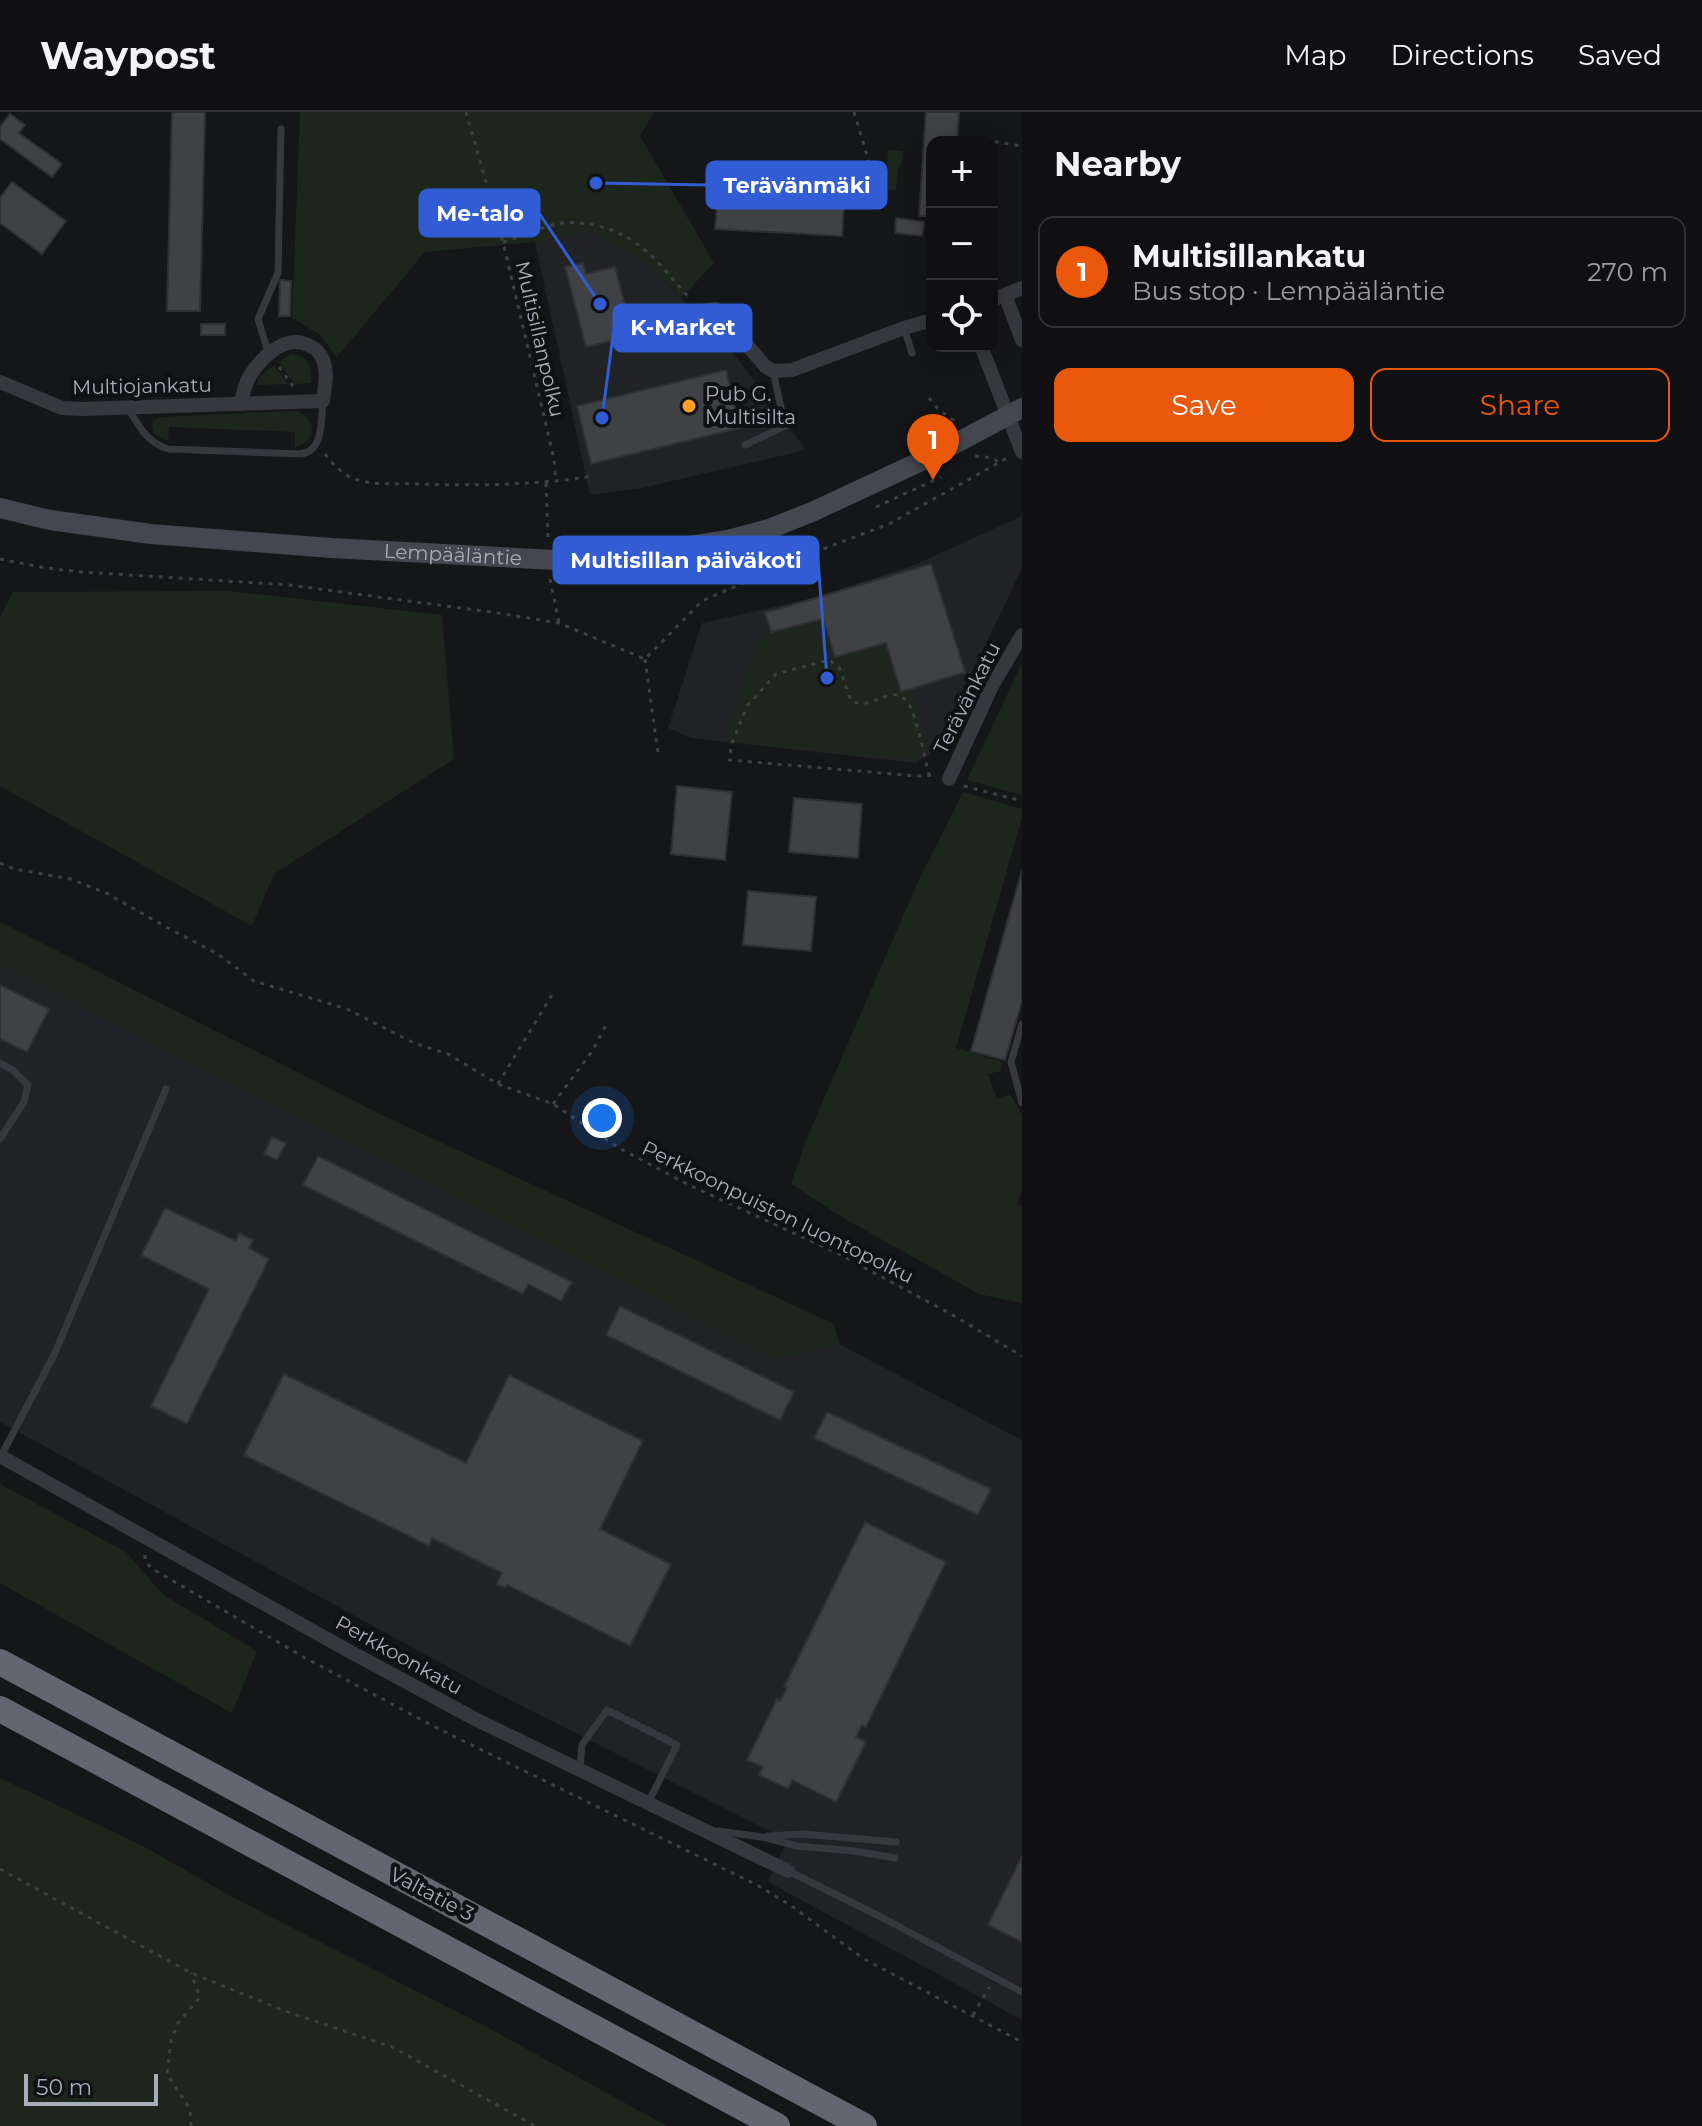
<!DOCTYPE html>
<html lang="en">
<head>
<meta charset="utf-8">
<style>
	:root { --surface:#101012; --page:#1e1e20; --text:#f1f3f6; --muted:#9c9d9f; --line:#303032; --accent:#ea580c }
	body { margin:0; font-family:Montserrat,sans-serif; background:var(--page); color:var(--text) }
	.controls { position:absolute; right:24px; top:24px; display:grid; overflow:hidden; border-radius:16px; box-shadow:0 4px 20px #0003 }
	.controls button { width:72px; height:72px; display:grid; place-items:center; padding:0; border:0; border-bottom:2px solid var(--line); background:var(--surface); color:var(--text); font:40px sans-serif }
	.scale { position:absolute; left:24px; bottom:20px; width:134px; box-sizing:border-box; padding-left:8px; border:4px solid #a6aeb9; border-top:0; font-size:22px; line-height:28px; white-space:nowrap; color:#a6aeb9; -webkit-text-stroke:6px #101113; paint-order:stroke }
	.you { position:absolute; left:602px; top:1006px; width:28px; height:28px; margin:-20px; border:6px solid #fff; border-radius:50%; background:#1a73e8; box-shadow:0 0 0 12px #1a73e833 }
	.badge { display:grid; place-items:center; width:52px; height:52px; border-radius:50%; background:var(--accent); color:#fff; font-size:26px; font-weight:700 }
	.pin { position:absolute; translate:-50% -66px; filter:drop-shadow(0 2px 4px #0008) }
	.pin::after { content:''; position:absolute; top:42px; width:28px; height:24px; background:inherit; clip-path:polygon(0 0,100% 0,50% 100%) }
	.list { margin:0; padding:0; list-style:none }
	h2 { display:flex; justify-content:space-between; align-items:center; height:104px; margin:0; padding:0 32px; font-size:34px }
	h2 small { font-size:26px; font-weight:400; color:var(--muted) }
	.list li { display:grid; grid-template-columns:52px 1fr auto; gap:24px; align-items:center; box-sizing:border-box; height:112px; margin:0 16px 16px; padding:0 16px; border:2px solid var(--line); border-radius:16px }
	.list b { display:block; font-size:30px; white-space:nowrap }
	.list p { margin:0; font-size:26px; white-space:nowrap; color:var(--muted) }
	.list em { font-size:26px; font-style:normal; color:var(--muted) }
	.actions { display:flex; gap:16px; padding:24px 32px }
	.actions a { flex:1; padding:18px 0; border:2px solid var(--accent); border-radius:16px; text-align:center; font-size:28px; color:var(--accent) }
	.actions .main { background:var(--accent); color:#fff }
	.icon { flex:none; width:44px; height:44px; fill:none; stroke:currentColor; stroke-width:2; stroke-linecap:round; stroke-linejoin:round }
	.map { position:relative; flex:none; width:1022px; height:2014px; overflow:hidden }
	header { display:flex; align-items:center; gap:48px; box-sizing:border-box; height:112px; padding:0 40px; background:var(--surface); border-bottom:2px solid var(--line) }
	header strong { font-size:38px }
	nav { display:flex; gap:44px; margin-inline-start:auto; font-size:28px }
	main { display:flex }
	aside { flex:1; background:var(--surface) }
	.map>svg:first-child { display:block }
	.built { fill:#212225 }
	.green { fill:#1d261d }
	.building { fill:#3f4145; stroke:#2f3034; stroke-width:2 }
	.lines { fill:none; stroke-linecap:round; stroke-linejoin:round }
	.path { stroke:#3c3f44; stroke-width:3; stroke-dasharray:4 6; stroke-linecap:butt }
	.service { stroke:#36383d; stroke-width:7 }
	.minor { stroke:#36383d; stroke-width:14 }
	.secondary { stroke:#44474d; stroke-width:20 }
	.motorway { stroke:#62666e; stroke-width:26 }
	.poi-dot { fill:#ff9f26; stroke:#101113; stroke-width:3 }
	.labels { text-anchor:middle; stroke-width:8; stroke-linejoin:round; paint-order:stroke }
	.street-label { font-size:20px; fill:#a6aeb9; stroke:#101113 }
	.poi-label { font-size:20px; fill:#a6aeb9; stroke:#101113; text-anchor:start }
	.leader { fill:none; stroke:#325cd3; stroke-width:3 }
	.callout-dot { fill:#325cd3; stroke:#101113; stroke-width:3 }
	.callout { fill:#325cd3; stroke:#325cd3; stroke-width:3 }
	.callout-label { font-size:22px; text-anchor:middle; font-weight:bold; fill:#fff }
</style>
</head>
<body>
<header>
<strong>Waypost</strong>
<nav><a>Map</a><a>Directions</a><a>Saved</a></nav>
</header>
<main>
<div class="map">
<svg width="1022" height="2014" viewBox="0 0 1022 2014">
	<rect width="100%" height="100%" fill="#151618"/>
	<g class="built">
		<polygon points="591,119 652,155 737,246 806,338 642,376 590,383 535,130"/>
		<polygon points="1022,404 1022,456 935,639 916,651 691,626 668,616 702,511 806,488 912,454"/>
		<polygon points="0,852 775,1248 839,1232 1022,1328 1022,1908 768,1770 787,1728 492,1579 0,1310"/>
	</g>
	<g class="green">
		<polygon points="300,0 654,0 640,24 714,151 681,186 652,155 591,119 535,130 425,140 337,245 319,222 292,206"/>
		<polygon points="888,38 903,39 902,52 899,53 896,78 885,77"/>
		<path d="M291,242C309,244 312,255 311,271L295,272L278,250Z"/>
		<polygon points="274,253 288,272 258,273 258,266"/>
		<path d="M296,299C317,307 318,329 295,335V320L169,315L168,329L154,321L152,315L153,309L160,305Z"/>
		<polygon points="230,479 442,503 454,647 274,762 252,814 0,674 0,505 13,480"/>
		<polygon points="823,507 835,545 886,531 901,580 911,577 929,637 916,648 725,630 757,530 771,520"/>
		<polygon points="1022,551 1022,683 967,668"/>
		<polygon points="963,680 1022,697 1022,706 956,936 1002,950 1001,959 988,962 997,987 1010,982 1022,1003 1022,1079 1017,1091 1022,1094 1022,1191 979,1182 847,1108 791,1072 806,1028 920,765"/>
		<polygon points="0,810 382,1003 834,1212 839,1232 775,1248 0,852"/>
		<polygon points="0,1372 126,1440 162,1482 257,1539 232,1601 0,1471"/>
		<polygon points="0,1666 143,1734 236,1787 483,1913 667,2014 0,2014"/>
	</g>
	<g class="building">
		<polygon points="172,0 205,0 200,199 167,199"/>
		<polygon points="926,0 959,0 957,30 932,30 932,104 919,104"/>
		<polygon points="10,2 25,13 19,21 62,52 52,65 0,27 0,15"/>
		<polygon points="12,70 66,109 42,142 0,111 0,86"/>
		<polygon points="718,83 844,91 842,124 715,117"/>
		<polygon points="896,106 924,110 922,124 895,121"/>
		<polygon points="583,151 586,162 615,155 633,223 586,235 565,155"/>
		<polygon points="280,168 291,169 290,204 279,204"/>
		<rect x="201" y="212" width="24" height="11"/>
		<polygon points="726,258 740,316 591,352 577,294"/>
		<polygon points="931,452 965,560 901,580 886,531 835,545 823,507 771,520 765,501"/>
		<polygon points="677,674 732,680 725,748 671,742"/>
		<polygon points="794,686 862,692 858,746 789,740"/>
		<polygon points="1022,758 1022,889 1005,948 971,939"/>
		<polygon points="748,779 816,785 811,839 743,833"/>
		<polygon points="0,873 49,897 27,940 0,927"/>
		<polygon points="272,1025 286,1031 277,1048 264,1042"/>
		<polygon points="318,1044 572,1170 561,1189 528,1172 523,1182 303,1073"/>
		<polygon points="165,1096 236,1129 239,1121 253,1128 249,1136 269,1147 187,1312 151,1294 209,1177 141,1143"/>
		<polygon points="620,1194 794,1280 780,1308 606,1223"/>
		<polygon points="284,1262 466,1351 509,1263 643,1329 600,1417 671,1452 630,1534 507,1473 505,1476 496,1472 502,1461 432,1426 429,1434 244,1343"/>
		<polygon points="827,1300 991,1377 978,1403 814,1326"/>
		<polygon points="865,1410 946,1450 866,1615 862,1613 856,1625 866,1630 836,1690 792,1668 788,1677 759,1663 763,1655 747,1648 777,1587 780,1589 787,1576 784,1575"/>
		<polygon points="1022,1744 1022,1830 988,1813"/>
	</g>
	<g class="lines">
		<g class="path">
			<polyline points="466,0 503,130 554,347 556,370"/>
			<polyline points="854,0 872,60 875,94"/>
			<polyline points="965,25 1022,34"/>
			<path d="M503,130C521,124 538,117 556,112C568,109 582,111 594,113C641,123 660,153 690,187"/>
			<polyline points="279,255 293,274"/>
			<polyline points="929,286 939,298 956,310"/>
			<path d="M325,342C334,354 344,364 358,368C378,374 400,371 420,372C479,374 536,373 594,364"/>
			<polyline points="975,344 993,346 998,350"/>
			<polyline points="546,371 548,427"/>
			<polyline points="876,395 941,365"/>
			<polyline points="0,447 46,456 82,460 289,473 498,501 559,511 645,547 702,489 802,445 889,412 1009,345"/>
			<polyline points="550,467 559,511"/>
			<polyline points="645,547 658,641"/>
			<path d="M929,664C926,649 916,602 908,591C905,586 899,582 893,583C877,585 867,596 851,589L839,555L829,548L776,562L747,594L732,631L729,648L917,664L934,663"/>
			<polyline points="964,674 1022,689"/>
			<polyline points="0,751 14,757 71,767 108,782 166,815 218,842 254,869 347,897 414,931 448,942 498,972 553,992 619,1036 687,1072 839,1142 949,1201 1022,1244"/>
			<polyline points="498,972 553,881"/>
			<polyline points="553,992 593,938 606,913"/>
			<polyline points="145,1443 145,1448 151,1456 307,1547 439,1617 757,1773 790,1793 864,1847 1022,1930"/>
			<polyline points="0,1757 191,1861 285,1899 392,1935 535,2014"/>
			<polyline points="973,1903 989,1875"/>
			<polyline points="191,2014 190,1997 167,1962 171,1928 178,1911 200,1885 191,1861"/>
		</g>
		<g class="service">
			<polyline points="904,216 912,241"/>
			<polyline points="268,240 258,207 278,161 281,17"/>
			<path d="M128,296C139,314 146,330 168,337L300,342C324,340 321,308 323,289"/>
			<polyline points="745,333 785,314 773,259"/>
			<polyline points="1022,912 1011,950 1022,991"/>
			<polyline points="0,951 13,958 28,973 24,990 0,1027"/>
			<polyline points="1,1344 55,1241 166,977"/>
			<polyline points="580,1657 582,1633 607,1598 677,1633 648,1691"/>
			<polyline points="718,1719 762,1725 797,1734 854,1739 895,1746"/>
			<polyline points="768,1724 802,1722 896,1730"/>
			<polyline points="788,1759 881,1805 1022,1880"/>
		</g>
		<g class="minor">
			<polyline points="1005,183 1022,228"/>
			<polyline points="992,188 1022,176"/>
			<polyline points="701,199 716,197 765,254 773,259 792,258 904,216 932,208"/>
			<polyline points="981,234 1022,340"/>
			<path d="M0,270L62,296L82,297L323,289C324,277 328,263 324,251C322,243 316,236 308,233C286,222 263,244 251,262C245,271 243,281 241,292"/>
			<polyline points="949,667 992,574 1022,523"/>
			<polyline points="0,1344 347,1538 475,1607 788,1759"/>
		</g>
		<path class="secondary" id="s1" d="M0,396L50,408L151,422L331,436L555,448L632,443L728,428L769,417L812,400L932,344L1022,296"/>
		<g class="motorway">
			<polyline points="0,1550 864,2014"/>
			<polyline points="0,1597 777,2014"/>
		</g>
	</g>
	<circle class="poi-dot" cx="689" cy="294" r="8"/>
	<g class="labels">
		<g class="street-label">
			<text transform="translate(540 227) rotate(77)" y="7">Multisillanpolku</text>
			<text transform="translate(142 274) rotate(-1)" y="7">Multiojankatu</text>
			<text dy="7" stroke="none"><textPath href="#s1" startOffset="456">Lempääläntie</textPath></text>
			<text transform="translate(967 586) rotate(-63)" y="7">Terävänkatu</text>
			<text transform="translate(778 1100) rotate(26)" y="7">Perkkoonpuiston luontopolku</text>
			<text transform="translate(399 1543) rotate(29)" y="7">Perkkoonkatu</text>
			<text transform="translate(432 1782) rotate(28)" y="7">Valtatie 3</text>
		</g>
		<g class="poi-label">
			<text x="705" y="289">Pub G.<tspan x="705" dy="23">Multisilta</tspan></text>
		</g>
	</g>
	<path class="leader" d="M596 71L707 73M600 192L539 101M602 306L614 216M827 566L818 448"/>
	<g class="callout-dot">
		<circle cx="596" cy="71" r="8"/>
		<circle cx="600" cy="192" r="8"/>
		<circle cx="602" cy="306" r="8"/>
		<circle cx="827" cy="566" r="8"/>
	</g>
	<g class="callout">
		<rect x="707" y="50" width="179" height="46" rx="8"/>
		<rect x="420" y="78" width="119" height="46" rx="8"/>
		<rect x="614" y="193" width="137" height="46" rx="8"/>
		<rect x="554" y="425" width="264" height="46" rx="8"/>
	</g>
	<g class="callout-label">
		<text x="797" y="81">Terävänmäki</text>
		<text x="480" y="109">Me-talo</text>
		<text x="683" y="223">K-Market</text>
		<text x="686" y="456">Multisillan päiväkoti</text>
	</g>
</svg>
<div class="controls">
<button>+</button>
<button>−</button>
<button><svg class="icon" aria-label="locate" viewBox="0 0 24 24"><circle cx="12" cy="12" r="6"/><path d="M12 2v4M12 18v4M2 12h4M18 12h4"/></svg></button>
</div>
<div class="scale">50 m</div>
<div class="you"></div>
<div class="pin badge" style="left:933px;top:368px">1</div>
</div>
<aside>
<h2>Nearby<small></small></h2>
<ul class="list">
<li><span class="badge">1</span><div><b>Multisillankatu</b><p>Bus stop · Lempääläntie</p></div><em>270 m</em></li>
</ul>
<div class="actions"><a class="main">Save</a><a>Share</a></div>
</aside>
</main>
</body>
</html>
